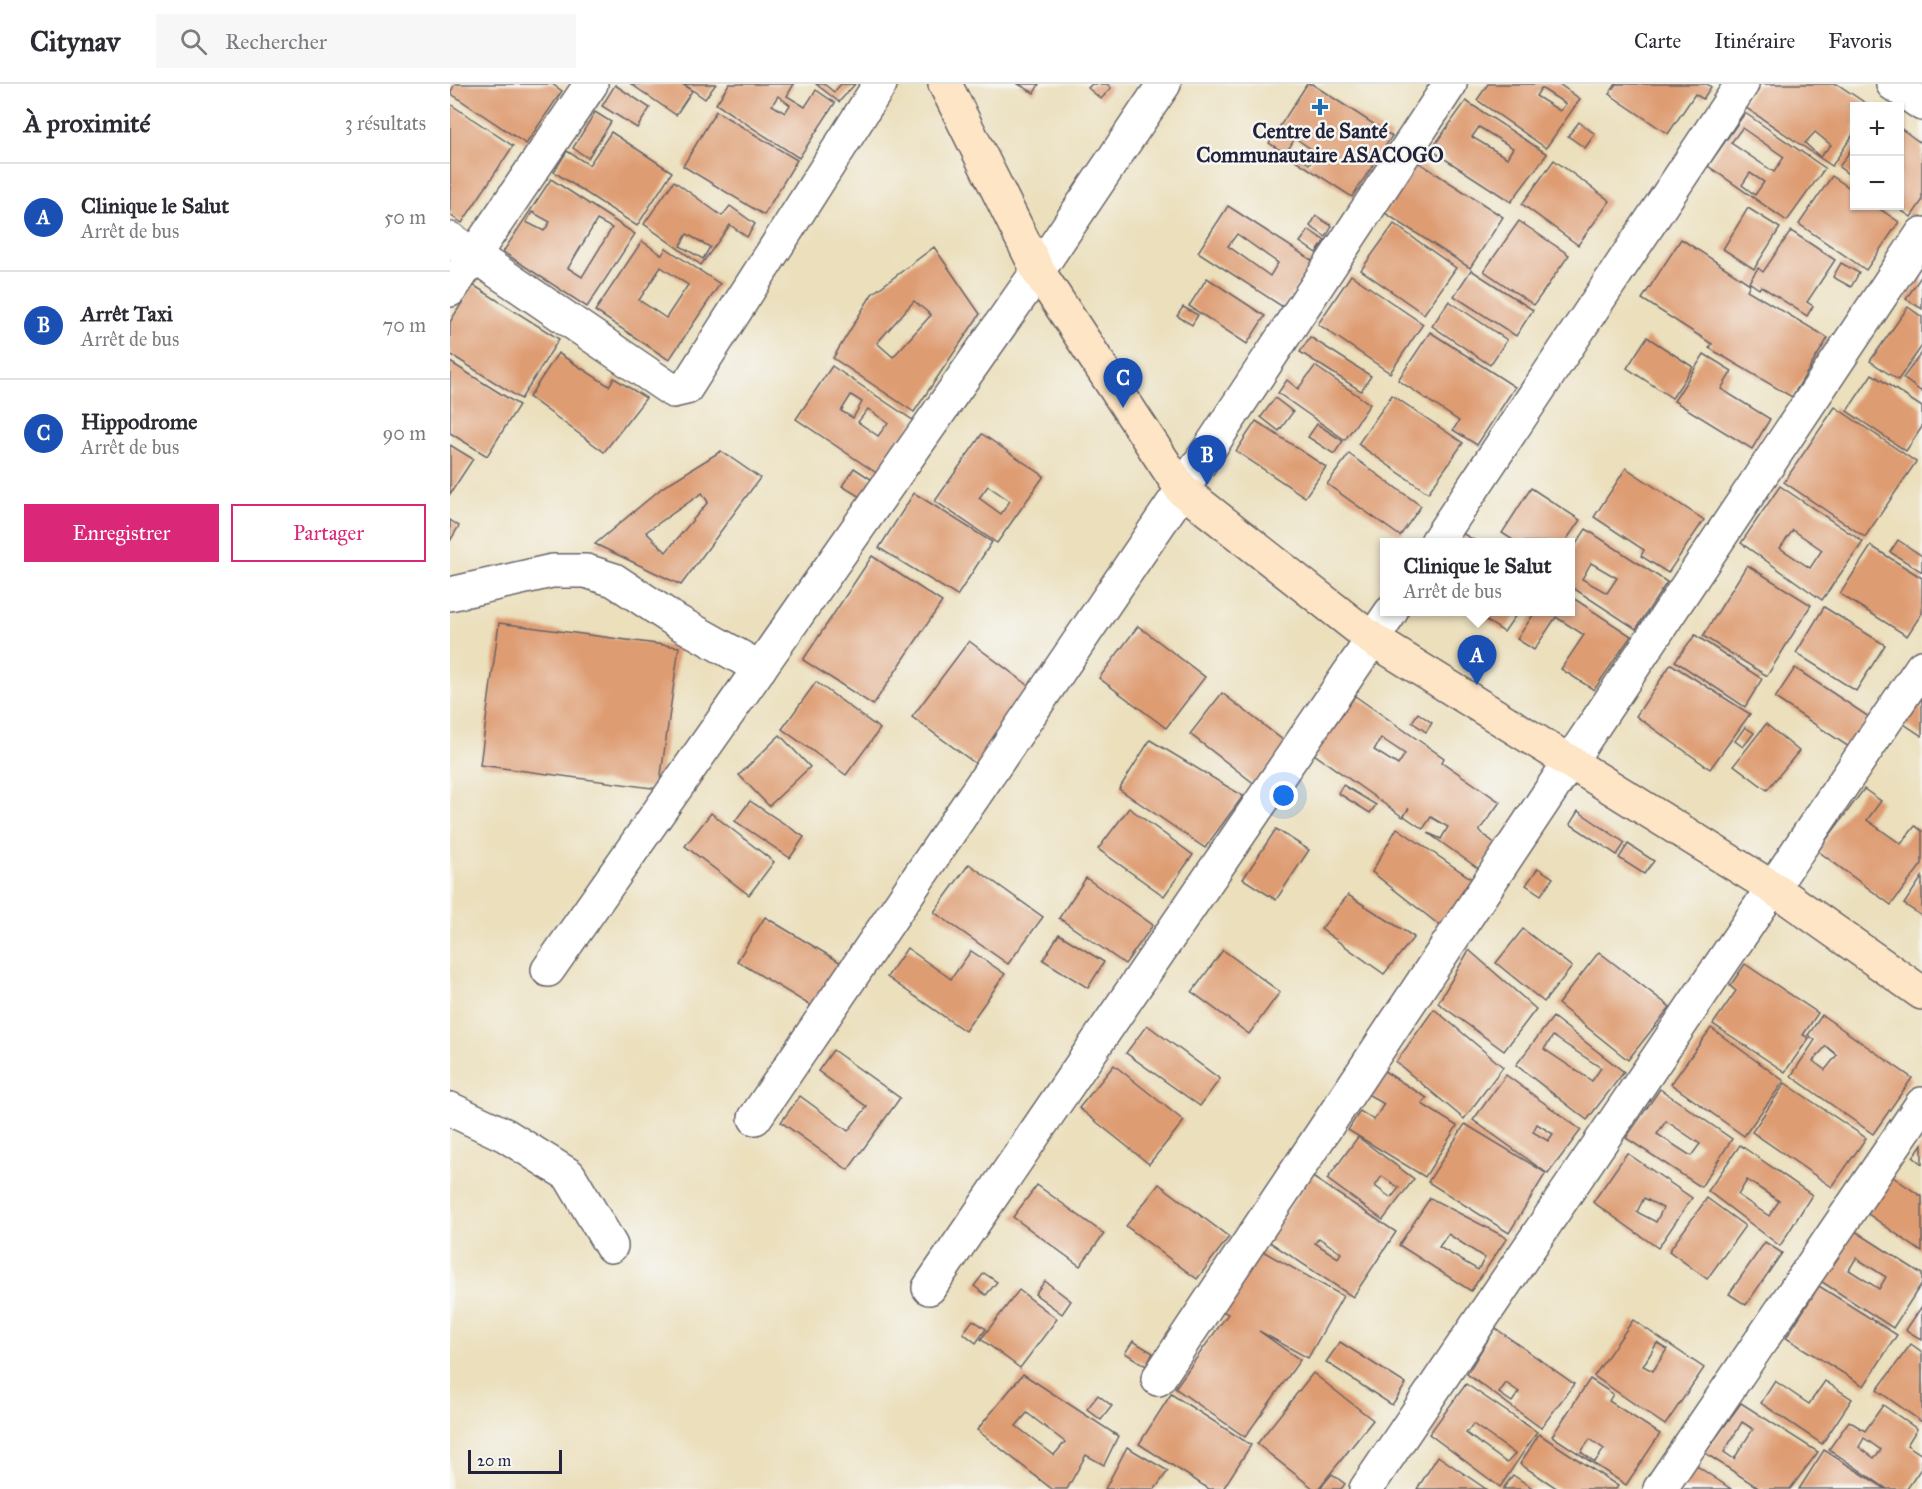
<!DOCTYPE html>
<html lang="fr">
<head>
<meta charset="utf-8">
<style>
	:root { --surface:#fff; --page:#f7f7f7; --text:#2b2b33; --muted:#7c7c81; --line:#e1e1e2; --accent:#db2777 }
	body { margin:0; font-family:"IM FELL Great Primer",serif; background:var(--page); color:var(--text) }
	.controls { position:absolute; right:18px; top:18px; display:grid; overflow:hidden; border-radius:0px; box-shadow:0 2px 4px #0004 }
	.controls button { width:54px; height:54px; display:grid; place-items:center; padding:0; border:0; border-bottom:2px solid var(--line); background:var(--surface); color:var(--text); font:30px sans-serif }
	.scale { position:absolute; left:18px; bottom:15px; width:94px; box-sizing:border-box; padding-left:6px; border:3px solid #22223b; border-top:0; font-size:16px; line-height:21px; white-space:nowrap; color:#22223b; -webkit-text-stroke:4px #f6f6f2; paint-order:stroke }
	.you { position:absolute; left:834px; top:712px; width:21px; height:21px; margin:-15px; border:4px solid #fff; border-radius:50%; background:#1a73e8; box-shadow:0 0 0 9px #1a73e833 }
	.badge { display:grid; place-items:center; width:39px; height:39px; border-radius:50%; background:var(--accent); color:#fff; font-size:20px; font-weight:700 }
	.pin { position:absolute; translate:-50% -50px; filter:drop-shadow(0 2px 3px #0008) }
	.pin::after { content:''; position:absolute; top:32px; width:21px; height:18px; background:inherit; clip-path:polygon(0 0,100% 0,50% 100%) }
	.popup { position:absolute; left:930px; top:454px; width:195px; height:78px; box-sizing:border-box; display:grid; place-content:center; border-radius:0px; background:var(--surface); filter:drop-shadow(0 2px 4px #0005); font-size:20px; white-space:nowrap; color:var(--muted) }
	.popup b { font-size:22px; color:var(--text) }
	.popup::after { content:''; position:absolute; left:50%; top:100%; margin-left:-12px; border:12px solid transparent; border-top-color:var(--surface) }
	.list { margin:0; padding:0; list-style:none }
	h2 { display:flex; justify-content:space-between; align-items:center; height:78px; margin:0; padding:0 24px; font-size:26px }
	h2 small { font-size:20px; font-weight:400; color:var(--muted) }
	.list li { display:grid; grid-template-columns:39px 1fr auto; gap:18px; align-items:center; box-sizing:border-box; height:108px; padding:0 24px; border-top:2px solid var(--line) }
	.list b { display:block; font-size:22px; white-space:nowrap }
	.list p { margin:0; font-size:20px; white-space:nowrap; color:var(--muted) }
	.list em { font-size:20px; font-style:normal; color:var(--muted) }
	.actions { display:flex; gap:12px; padding:18px 24px }
	.actions a { flex:1; padding:14px 0; border:2px solid var(--accent); border-radius:0px; text-align:center; font-size:21px; color:var(--accent) }
	.actions .main { background:var(--accent); color:#fff }
	.icon { flex:none; width:33px; height:33px; fill:none; stroke:currentColor; stroke-width:2; stroke-linecap:round; stroke-linejoin:round }
	.map { position:relative; flex:none; width:1472px; height:1405px; overflow:hidden }
	header { display:flex; align-items:center; gap:36px; box-sizing:border-box; height:84px; padding:0 30px; background:var(--surface); border-bottom:2px solid var(--line) }
	header strong { font-size:28px }
	nav { display:flex; gap:33px; margin-inline-start:auto; font-size:21px }
	.search { width:420px; height:54px; background:var(--page); display:flex; align-items:center; gap:15px; box-sizing:border-box; padding:0 21px; border-radius:0px; color:var(--muted); font-size:22px }
	main { display:flex }
	aside { flex:1; background:var(--surface) }
	.map>svg:first-child { display:block }
	.building { fill:#de9c72; fill-rule:evenodd }
	.lines { fill:none; stroke-linecap:round; stroke-linejoin:round }
	.street-casing { stroke:#686468; stroke-width:36 }
	.secondary-casing { stroke:#686468; stroke-width:36 }
	.street { stroke:#fff; stroke-width:33 }
	.secondary { stroke:#fde5c5; stroke-width:33 }
	.poi-dot { fill:#1f6fb2; stroke:#f6f6f2; stroke-width:2 }
	.labels { text-anchor:middle; stroke-width:5; stroke-linejoin:round; paint-order:stroke }
	.poi-label { font-size:21px; font-weight:bold; fill:#22223b; stroke:#f6f6f2 }
</style>
</head>
<body>
<header>
<strong>Citynav</strong>
<div class="search"><svg class="icon" aria-label="search" viewBox="0 0 24 24"><circle cx="10" cy="10" r="6"/><path d="M15 15l6 6"/></svg>Rechercher</div>
<nav><a>Carte</a><a>Itinéraire</a><a>Favoris</a></nav>
</header>
<main>
<aside>
<h2>À proximité<small>3 résultats</small></h2>
<ul class="list">
<li><span class="badge" style="background:#1a4fb4">A</span><div><b>Clinique le Salut</b><p>Arrêt de bus</p></div><em>50 m</em></li>
<li><span class="badge" style="background:#1a4fb4">B</span><div><b>Arrêt Taxi</b><p>Arrêt de bus</p></div><em>70 m</em></li>
<li><span class="badge" style="background:#1a4fb4">C</span><div><b>Hippodrome</b><p>Arrêt de bus</p></div><em>90 m</em></li>
</ul>
<div class="actions"><a class="main">Enregistrer</a><a>Partager</a></div>
</aside>
<div class="map">
<svg width="1472" height="1405" viewBox="0 0 1472 1405">
	<rect width="100%" height="100%" fill="#f6f6f2"/>
	<filter id="ink" filterUnits="userSpaceOnUse"><feTurbulence type="fractalNoise" baseFrequency=".0167" numOctaves="2"/><feDisplacementMap in="SourceGraphic" scale="12" xChannelSelector="R" yChannelSelector="G"/><feConvolveMatrix kernelMatrix="1 2 1 2 8 2 1 2 1" color-interpolation-filters="sRGB"/></filter>
	<filter id="wash" filterUnits="userSpaceOnUse"><feTurbulence type="fractalNoise" baseFrequency=".008" numOctaves="4" result="noise"/><feDisplacementMap in="SourceGraphic" scale="24" xChannelSelector="R" yChannelSelector="G"/><feGaussianBlur stdDeviation="1.35" result="paint"/><feColorMatrix in="noise" values="0 0 0 0 0 0 0 0 0 0 0 0 0 0 0 0 0 1.4 0 .05"/><feComposite in="paint" operator="in"/></filter>
	<g filter="url(#wash)">
		<rect width="100%" height="100%" fill="#ebdfbc"/>
		<g id="blocks">
			<g class="building">
				<polygon points="5,0 102,0 112,7 76,60 0,9"/>
				<polygon points="181,0 232,0 242,7 226,31"/>
				<polygon points="234,0 266,0 255,15"/>
				<path d="M279,0H344L337,12L355,23L366,6L385,19L349,74L266,20ZM328,12L340,21L335,29L322,21Z"/>
				<polygon points="366,0 374,0 384,8 391,0 405,0 389,18"/>
				<polygon points="568,0 589,0 584,9"/>
				<polygon points="642,0 657,0 661,4 651,15 638,4"/>
				<path d="M857,0H862L942,52L902,113L819,59ZM845,54L867,69L859,80L838,66Z"/>
				<path d="M1038,0H1109L1130,15L1096,64L1027,16ZM1091,4L1116,20L1110,27L1086,12Z"/>
				<polygon points="1166,0 1257,0 1261,3 1253,15 1245,10 1218,50 1159,10"/>
				<path d="M1307,0H1387L1420,22H1404V49L1382,82L1292,21ZM1365,48L1381,61L1370,73L1355,59Z"/>
				<polygon points="165,1 200,24 187,44 152,22"/>
				<path d="M1016,17L1097,70L1061,118L981,66ZM1029,43L1063,64L1057,74L1022,53Z"/>
				<polygon points="0,20 63,62 12,139 0,131"/>
				<polygon points="266,27 347,76 314,131 233,82"/>
				<polygon points="145,28 161,38 138,74 123,64"/>
				<path d="M1295,29L1375,84L1337,137L1258,82ZM1292,44L1334,73L1324,88L1281,59ZM1300,89L1314,98L1305,111L1292,101Z"/>
				<polygon points="1129,38 1145,50 1135,64 1118,52"/>
				<polygon points="1450,44 1472,60 1472,117 1461,133 1445,122 1450,122"/>
				<polygon points="161,48 222,88 187,142 104,88 117,67 139,81"/>
				<polygon points="1404,61 1404,94 1389,83"/>
				<polygon points="1104,76 1160,117 1128,161 1072,120"/>
				<polygon points="968,78 1053,133 1020,184 935,129"/>
				<polygon points="1382,92 1404,107 1404,122 1425,122 1449,138 1416,186 1349,140"/>
				<path d="M101,95L185,150L137,223L53,168ZM82,128L100,138L94,147L76,138ZM147,136L162,144L132,193L118,184Z"/>
				<path d="M224,97L272,132L280,122L305,140L297,153L280,141L251,181L194,140ZM237,150L260,163L253,175L230,162Z"/>
				<path d="M778,122L863,177L833,223L748,168ZM787,150L828,179L820,192L778,162Z"/>
				<polygon points="1298,124 1330,144 1304,185 1273,165"/>
				<polygon points="866,132 882,142 876,153 860,142"/>
				<polygon points="1069,137 1119,171 1084,221 1034,187"/>
				<polygon points="944,140 1006,184 974,230 911,186"/>
				<polygon points="859,146 875,157 866,169 850,158"/>
				<polygon points="1341,147 1385,176 1357,218 1363,222 1357,232 1311,202 1309,205 1299,198 1308,184 1313,188"/>
				<polygon points="1231,155 1300,200 1297,206 1378,254 1342,313 1259,264 1262,260 1192,215"/>
				<path d="M192,157L212,171L216,164L270,200L219,276L145,227ZM211,183L238,201L216,234L189,216Z"/>
				<path d="M484,163L530,230L464,328L383,274L422,210ZM464,217L481,231L443,273L427,259Z"/>
				<polygon points="1391,179 1409,189 1401,203 1383,193"/>
				<polygon points="1021,186 1083,226 1066,252 1004,212"/>
				<polygon points="901,191 973,240 940,289 868,240"/>
				<polygon points="1472,191 1472,225 1456,215"/>
				<polygon points="757,194 815,232 797,260 739,222"/>
				<polygon points="23,201 109,255 71,315 0,270 0,238"/>
				<polygon points="999,217 1057,256 1040,281 982,242"/>
				<polygon points="733,223 748,231 742,241 727,232"/>
				<polygon points="1458,223 1472,233 1472,262 1448,296 1420,277"/>
				<polygon points="980,248 1065,303 1027,361 1003,346 1009,337 948,296"/>
				<polygon points="860,253 921,292 911,307 850,268"/>
				<polygon points="1197,253 1243,283 1222,314 1177,284"/>
				<polygon points="1472,268 1472,308 1453,294"/>
				<polygon points="108,269 159,302 164,294 196,314 154,368 79,313"/>
				<polygon points="1254,270 1282,287 1271,305 1320,335 1302,365 1224,317"/>
				<polygon points="0,278 69,321 37,372 0,349"/>
				<path d="M382,282L464,337L428,390L346,335ZM401,311L412,318L403,334L391,327ZM418,325L438,339L428,352L408,338Z"/>
				<polygon points="865,282 920,320 895,356 828,309 837,296 848,305"/>
				<polygon points="1422,290 1472,323 1472,343 1456,367 1397,327"/>
				<polygon points="942,311 1013,359 978,409 908,360"/>
				<polygon points="825,314 843,328 829,347 811,333"/>
				<polygon points="1385,323 1466,378 1415,453 1334,398"/>
				<polygon points="806,337 876,383 855,413 786,367"/>
				<polygon points="867,340 893,357 884,370 858,353"/>
				<path d="M532,350L594,392L547,459L485,417ZM538,402L560,417L551,430L529,414Z"/>
				<polygon points="0,361 23,375 0,410"/>
				<path d="M271,367L310,394L231,501L145,460L213,403ZM252,409L258,418L216,468L196,448Z"/>
				<polygon points="899,370 971,422 950,452 877,400"/>
				<polygon points="404,384 427,399 415,416 392,402"/>
				<polygon points="1176,384 1254,436 1218,489 1191,472 1194,466 1144,433"/>
				<path d="M1330,402L1413,458L1372,516L1291,459ZM1343,446L1372,466L1360,484L1330,464Z"/>
				<polygon points="1081,404 1130,436 1115,458 1066,458 1052,449"/>
				<polygon points="464,409 542,458 507,512 429,464"/>
				<polygon points="0,436 9,442 0,457"/>
				<path d="M1136,445L1217,498L1186,545L1120,502V469ZM1141,479L1167,494L1157,509L1132,495Z"/>
				<polygon points="1012,449 1027,458 1006,458"/>
				<polygon points="1448,456 1472,472 1472,488 1440,468"/>
				<polygon points="1421,462 1472,494 1472,529 1457,552 1390,510"/>
				<polygon points="422,472 492,518 423,621 353,576"/>
				<polygon points="1297,481 1361,521 1317,592 1253,552"/>
				<polygon points="1120,512 1181,552 1144,606 1111,585 1134,551 1106,533 1084,566 1067,555 1085,528 1120,528"/>
				<polygon points="1374,523 1435,561 1406,607 1346,569"/>
				<polygon points="1023,528 1068,528 1054,548"/>
				<polygon points="49,539 229,563 209,705 30,681"/>
				<polygon points="688,542 755,593 716,644 649,594"/>
				<polygon points="1245,551 1312,595 1295,623 1225,577"/>
				<polygon points="519,557 590,610 533,685 462,633"/>
				<polygon points="1221,580 1300,630 1260,685 1186,632"/>
				<polygon points="1345,584 1419,633 1399,663 1325,614"/>
				<polygon points="366,598 430,645 396,691 332,645"/>
				<polygon points="772,609 838,660 806,701 740,650"/>
				<path d="M905,612L994,674L992,678L1050,718L1029,747L1047,761L1029,785L978,749L991,755L998,743L981,733L973,745L954,732L959,724L953,733L864,670ZM931,654L955,670L948,681L924,666Z"/>
				<polygon points="1472,613 1472,652 1454,640"/>
				<polygon points="968,629 982,639 976,648 962,638"/>
				<polygon points="1316,640 1349,667 1317,706 1284,681"/>
				<polygon points="1295,643 1304,649 1293,663 1285,657"/>
				<polygon points="330,651 360,683 319,722 289,691"/>
				<polygon points="700,656 793,712 755,764 669,705"/>
				<polygon points="893,701 926,721 920,729 888,709"/>
				<polygon points="1414,705 1431,717 1417,736 1451,760 1465,742 1472,747 1472,780 1441,821 1368,767"/>
				<polygon points="300,717 354,753 340,774 285,737"/>
				<polygon points="679,724 743,771 714,812 648,765"/>
				<polygon points="1128,727 1175,759 1167,771 1120,740"/>
				<polygon points="261,729 324,778 299,811 235,762"/>
				<polygon points="947,744 1029,800 993,844 922,788"/>
				<polygon points="826,745 859,766 826,816 793,795"/>
				<polygon points="1178,760 1204,777 1194,790 1169,774"/>
				<polygon points="519,780 593,833 558,880 484,828"/>
				<polygon points="1088,784 1103,794 1091,811 1076,801"/>
				<polygon points="1472,793 1472,832 1454,820"/>
				<polygon points="636,794 703,841 675,880 609,834"/>
				<polygon points="898,811 964,853 934,890 871,845"/>
				<polygon points="315,833 393,880 366,925 287,877"/>
				<polygon points="1073,845 1122,883 1094,918 1046,879"/>
				<polygon points="609,850 654,878 638,904 593,876"/>
				<polygon points="457,864 501,895 521,867 555,890 515,947 437,893"/>
				<polygon points="773,866 830,908 799,950 742,908"/>
				<polygon points="1019,866 1086,925 1054,967 988,919"/>
				<polygon points="1149,868 1220,923 1178,976 1108,920"/>
				<polygon points="1295,880 1368,929 1353,951 1359,954 1335,988 1263,940 1286,907 1280,902"/>
				<polygon points="984,925 1053,983 1014,1035 946,978"/>
				<path d="M1372,931L1462,994L1423,1050L1341,992L1365,956L1358,951ZM1376,962L1387,971L1375,986L1363,977Z"/>
				<path d="M1103,933L1174,988L1137,1036L1066,981ZM1103,952L1151,984L1142,997L1094,965Z"/>
				<polygon points="697,941 770,995 750,1022 676,969"/>
				<polygon points="1261,944 1334,997 1294,1052 1221,1000"/>
				<polygon points="383,966 450,1014 398,1086 331,1038 350,1012 398,1047 417,1023 368,987"/>
				<polygon points="664,981 734,1037 699,1080 629,1024"/>
				<polygon points="931,985 977,1014 972,1020 1007,1042 975,1093 898,1046 910,1027 924,1036 934,1020 916,1009"/>
				<path d="M1056,991L1131,1046L1098,1090L1023,1036ZM1087,1040L1103,1050L1098,1057L1083,1048Z"/>
				<polygon points="1335,999 1416,1054 1382,1103 1302,1048"/>
				<path d="M1210,1005L1282,1055L1251,1103L1176,1054ZM1216,1037L1250,1060L1241,1072L1207,1050Z"/>
				<polygon points="1015,1040 1096,1089 1059,1149 978,1098"/>
				<path d="M908,1053L964,1095L933,1136L877,1095ZM932,1092L949,1104L941,1114L925,1102Z"/>
				<polygon points="1472,1060 1472,1080 1463,1073"/>
				<path d="M1290,1061L1362,1111L1330,1162L1258,1107ZM1297,1096L1329,1117L1319,1132L1288,1111Z"/>
				<path d="M1177,1069L1242,1114L1208,1164L1143,1118ZM1194,1114L1213,1124L1206,1138L1187,1128Z"/>
				<polygon points="1440,1091 1472,1113 1472,1168 1414,1127"/>
				<path d="M861,1092L946,1148L903,1213L818,1157ZM869,1154L891,1169L888,1174L865,1159Z"/>
				<polygon points="709,1100 779,1153 747,1195 676,1142"/>
				<polygon points="587,1101 654,1150 630,1182 563,1133"/>
				<path d="M980,1114L1057,1154L1021,1207L949,1161ZM998,1150L1035,1174L1028,1186L989,1163Z"/>
				<polygon points="1257,1114 1295,1142 1257,1195 1219,1167"/>
				<path d="M1402,1145L1472,1190V1199L1443,1244L1369,1196ZM1406,1174L1436,1193L1429,1205L1399,1186Z"/>
				<polygon points="1315,1158 1332,1169 1296,1221 1279,1210"/>
				<polygon points="800,1160 893,1212 858,1274 809,1247 850,1276 795,1353 725,1304 778,1230 765,1222"/>
				<polygon points="534,1189 547,1198 536,1211 524,1202"/>
				<polygon points="595,1197 621,1217 612,1230 585,1210"/>
				<polygon points="1369,1202 1447,1251 1414,1302 1336,1254"/>
				<polygon points="569,1206 607,1235 570,1284 531,1255"/>
				<polygon points="1472,1222 1472,1256 1456,1246"/>
				<polygon points="523,1236 536,1245 526,1259 513,1249"/>
				<path d="M1183,1236L1254,1284L1215,1341L1144,1292ZM1207,1259L1217,1265L1203,1287L1193,1282Z"/>
				<path d="M1045,1244L1124,1300L1091,1344L1017,1290ZM1056,1299L1069,1308L1062,1318L1049,1309Z"/>
				<polygon points="683,1257 703,1269 696,1282 675,1269"/>
				<polygon points="890,1258 956,1300 942,1321 876,1278"/>
				<polygon points="1461,1260 1472,1268 1472,1338 1427,1306"/>
				<polygon points="863,1289 923,1336 868,1405 864,1405 807,1360"/>
				<path d="M573,1290L668,1352L654,1381L636,1371L617,1405H602L527,1346ZM577,1329L615,1358L604,1371L566,1342Z"/>
				<path d="M1140,1295L1163,1310L1159,1317L1210,1350L1176,1401L1102,1352ZM1140,1355L1154,1365L1145,1378L1131,1368Z"/>
				<polygon points="1325,1297 1359,1320 1375,1297 1402,1315 1372,1360 1311,1319"/>
				<path d="M1016,1300L1087,1348L1050,1403L979,1350ZM1023,1340L1065,1370L1057,1379L1016,1349Z"/>
				<polygon points="721,1310 801,1361 773,1405 759,1405 689,1360"/>
				<polygon points="648,1311 662,1322 651,1336 637,1325"/>
				<path d="M1291,1319L1368,1368L1340,1405H1310L1255,1369ZM1292,1338L1303,1345L1284,1375L1274,1368Z"/>
				<path d="M1433,1321L1467,1345L1457,1361L1472,1371V1383L1457,1405H1437L1379,1365L1399,1337L1415,1347ZM1414,1354L1431,1366L1424,1374L1409,1363Z"/>
				<polygon points="1089,1350 1168,1402 1166,1405 1108,1405 1070,1380"/>
				<polygon points="677,1363 718,1387 705,1405 655,1405"/>
				<polygon points="1374,1366 1436,1405 1349,1405"/>
				<polygon points="988,1372 1036,1405 967,1405"/>
				<polygon points="1238,1376 1281,1405 1219,1405"/>
				<polygon points="882,1390 895,1400 891,1405 873,1405 871,1403"/>
				<polygon points="1063,1391 1084,1405 1053,1405"/>
			</g>
		</g>
	</g>
	<g filter="url(#ink)">
		<use href="#blocks" fill-opacity="0" stroke="#686468" stroke-width="1.5"/>
		<g class="lines">
			<g class="street-casing">
				<g id="street">
					<polyline points="1443,0 1472,20"/>
					<polyline points="0,155 223,307 236,304 430,0"/>
					<polyline points="0,206 141,0"/>
					<polyline points="987,458 1292,0"/>
					<polyline points="0,510 102,487 136,487 164,496 226,537 310,584"/>
					<polyline points="98,886 588,187 714,0"/>
					<polyline points="0,1025 55,1051 119,1091 161,1162"/>
					<polyline points="305,1034 732,406 1000,0"/>
					<polyline points="479,1204 941,528"/>
					<polyline points="708,1295 1472,150"/>
					<polyline points="916,1405 1472,583"/>
					<polyline points="1210,1405 1472,1020"/>
				</g>
			</g>
			<g class="secondary-casing">
				<polyline id="secondary" points="495,0 588,187 732,406 922,555 1323,804 1472,909"/>
			</g>
			<use href="#street" class="street"/>
			<use href="#secondary" class="secondary"/>
		</g>
	</g>
	<path class="poi-dot" d="M867 14h6v6h6v6h-6v6h-6v-6h-6v-6h6z"/>
	<g class="labels">
		<g class="poi-label">
			<text x="870" y="54">Centre de Santé<tspan x="870" dy="24">Communautaire ASACOGO</tspan></text>
		</g>
	</g>
</svg>
<div class="controls">
<button>+</button>
<button>−</button>
</div>
<div class="scale">20 m</div>
<div class="you"></div>
<div class="pin badge" style="left:1027px;top:601px;background:#1a4fb4">A</div>
<div class="popup"><b>Clinique le Salut</b>Arrêt de bus</div>
<div class="pin badge" style="left:757px;top:401px;background:#1a4fb4">B</div>
<div class="pin badge" style="left:673px;top:324px;background:#1a4fb4">C</div>
</div>
</main>
</body>
</html>
